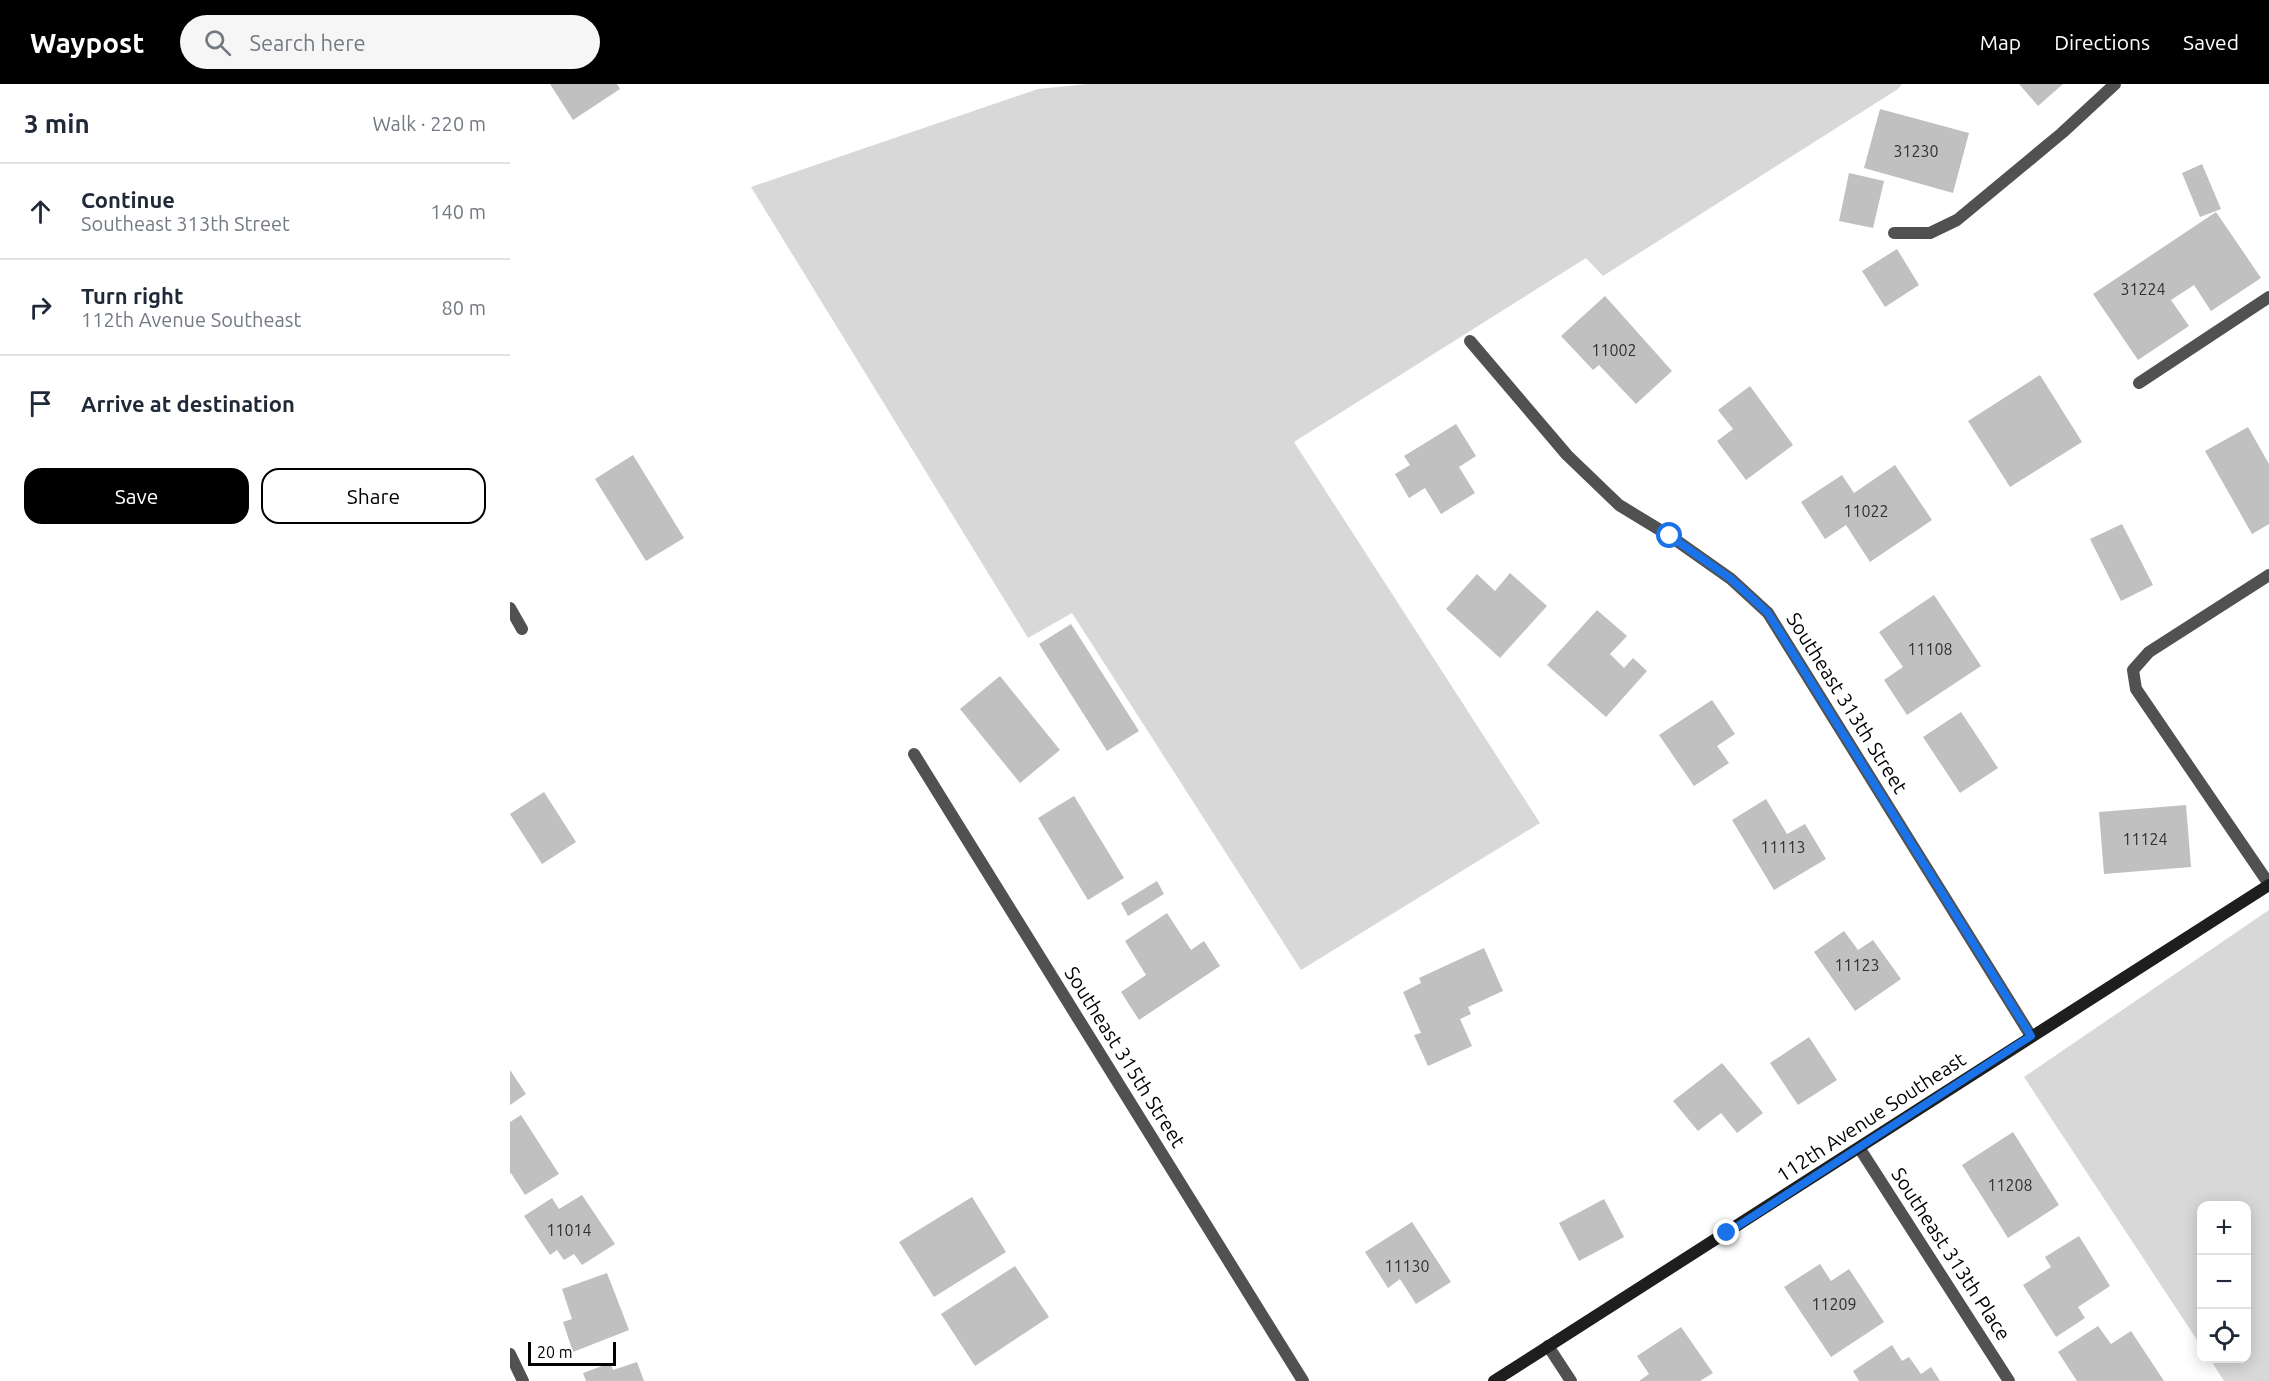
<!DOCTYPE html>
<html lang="en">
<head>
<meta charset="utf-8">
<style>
	:root { --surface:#fff; --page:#f6f6f7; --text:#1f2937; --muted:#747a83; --line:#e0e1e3; --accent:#000 }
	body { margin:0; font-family:Ubuntu,sans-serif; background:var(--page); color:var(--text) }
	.controls { position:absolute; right:18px; bottom:18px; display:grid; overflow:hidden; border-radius:12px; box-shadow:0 3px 15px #0003 }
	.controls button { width:54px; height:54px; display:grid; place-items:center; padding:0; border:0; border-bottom:2px solid var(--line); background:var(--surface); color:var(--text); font:30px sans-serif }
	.scale { position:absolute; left:18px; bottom:15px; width:88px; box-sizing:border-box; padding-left:6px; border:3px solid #000; border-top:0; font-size:16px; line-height:21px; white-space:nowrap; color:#000; -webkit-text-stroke:4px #fff; paint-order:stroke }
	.stop { position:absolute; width:18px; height:18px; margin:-14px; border:4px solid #1a73e8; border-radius:50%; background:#fff }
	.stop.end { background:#1a73e8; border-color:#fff; box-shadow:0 2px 6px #0008 }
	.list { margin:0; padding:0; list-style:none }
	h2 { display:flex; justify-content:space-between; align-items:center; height:78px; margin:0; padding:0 24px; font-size:26px }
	h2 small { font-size:20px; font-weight:400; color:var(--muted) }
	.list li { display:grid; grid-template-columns:39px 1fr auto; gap:18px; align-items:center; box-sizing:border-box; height:96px; padding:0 24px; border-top:2px solid var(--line) }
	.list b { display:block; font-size:22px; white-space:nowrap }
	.list p { margin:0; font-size:20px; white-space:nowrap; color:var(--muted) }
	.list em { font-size:20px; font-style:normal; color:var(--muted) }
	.actions { display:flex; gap:12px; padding:18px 24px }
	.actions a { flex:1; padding:14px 0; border:2px solid var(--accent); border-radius:18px; text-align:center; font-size:21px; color:var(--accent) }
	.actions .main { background:var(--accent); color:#fff }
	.icon { flex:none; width:33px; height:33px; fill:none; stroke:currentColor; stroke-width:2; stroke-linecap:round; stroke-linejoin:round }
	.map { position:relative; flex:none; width:1759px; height:1297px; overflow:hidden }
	header { display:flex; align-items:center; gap:36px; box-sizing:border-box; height:84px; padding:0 30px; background:var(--accent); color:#fff }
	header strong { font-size:28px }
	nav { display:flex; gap:33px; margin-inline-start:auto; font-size:21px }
	.search { width:420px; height:54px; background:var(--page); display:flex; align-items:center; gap:15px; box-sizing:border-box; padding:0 21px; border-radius:33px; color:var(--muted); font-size:22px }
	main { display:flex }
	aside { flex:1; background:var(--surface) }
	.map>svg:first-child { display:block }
	.green { fill:#d8d8d8 }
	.building { fill:#c0c0c0 }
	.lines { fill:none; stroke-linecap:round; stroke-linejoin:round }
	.lane { stroke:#515151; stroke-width:12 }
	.street { stroke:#515151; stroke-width:12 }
	.secondary { stroke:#1e1e1e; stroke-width:12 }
	.route { stroke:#1a73e8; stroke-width:8 }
	.labels { text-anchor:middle; stroke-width:6; stroke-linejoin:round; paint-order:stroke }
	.number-label { font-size:16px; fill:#303030 }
	.street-label { font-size:20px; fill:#000; stroke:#fff }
</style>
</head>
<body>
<header>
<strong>Waypost</strong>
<div class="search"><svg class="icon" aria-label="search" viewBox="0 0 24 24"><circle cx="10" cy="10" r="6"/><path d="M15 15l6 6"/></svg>Search here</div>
<nav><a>Map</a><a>Directions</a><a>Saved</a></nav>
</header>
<main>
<aside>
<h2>3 min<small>Walk · 220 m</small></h2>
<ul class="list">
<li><svg class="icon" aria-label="ahead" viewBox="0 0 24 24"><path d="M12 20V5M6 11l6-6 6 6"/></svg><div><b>Continue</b><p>Southeast 313th Street</p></div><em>140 m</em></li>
<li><svg class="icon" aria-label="right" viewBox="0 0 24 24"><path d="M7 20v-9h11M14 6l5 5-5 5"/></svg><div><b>Turn right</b><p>112th Avenue Southeast</p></div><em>80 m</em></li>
<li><svg class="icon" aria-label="arrive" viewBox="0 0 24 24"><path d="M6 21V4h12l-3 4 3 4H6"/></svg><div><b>Arrive at destination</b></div></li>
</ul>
<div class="actions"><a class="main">Save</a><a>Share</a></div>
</aside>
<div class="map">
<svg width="1759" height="1297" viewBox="0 0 1759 1297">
	<rect width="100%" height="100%" fill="#fff"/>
	<g class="green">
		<polygon points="578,0 1392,0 1388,5 1093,192 1076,174 784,358 1030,739 791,886 562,529 518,554 241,103 528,5"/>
		<polygon points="1759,826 1759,1297 1714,1297 1700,1275 1736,1274 1736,1122 1692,1122 1691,1262 1514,993"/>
	</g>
	<g class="building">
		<polygon points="40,0 107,0 110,5 63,36"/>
		<polygon points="1509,0 1553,0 1528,22"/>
		<polygon points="1370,25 1459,49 1443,109 1354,84"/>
		<polygon points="1692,80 1711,125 1690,133 1672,89"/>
		<polygon points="1339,89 1374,97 1363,144 1329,137"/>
		<polygon points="1706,128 1751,194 1701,227 1684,201 1661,216 1679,242 1628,276 1583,210"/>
		<polygon points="1387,165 1409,201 1375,223 1352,187"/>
		<polygon points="1095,212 1162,287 1126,320 1089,281 1083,286 1051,252"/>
		<polygon points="1530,291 1572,358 1500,403 1458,337"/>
		<polygon points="1240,302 1283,361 1236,396 1207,357 1223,345 1208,326"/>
		<polygon points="946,340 966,372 949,383 965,409 931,430 915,404 899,414 885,390 900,381 894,372"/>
		<polygon points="1738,343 1759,380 1759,440 1742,450 1695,367"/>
		<polygon points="123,371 174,454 136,477 85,395"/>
		<polygon points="1385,381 1422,436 1360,478 1336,441 1315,455 1291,418 1332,391 1344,409"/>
		<polygon points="1612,440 1643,501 1611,517 1580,455"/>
		<polygon points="1000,489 1037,522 990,574 936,525 967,490 985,507"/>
		<polygon points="1424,511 1471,582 1397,631 1374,596 1393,583 1369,548"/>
		<polygon points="1087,526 1117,552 1100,570 1114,584 1123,574 1137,587 1096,633 1037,581"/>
		<polygon points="561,540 629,647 597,667 529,560"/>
		<polygon points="490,592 550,666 510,699 450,625"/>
		<polygon points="1202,616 1225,650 1207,662 1219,679 1184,702 1149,651"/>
		<polygon points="1451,628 1488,684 1450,709 1413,653"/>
		<polygon points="34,708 66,758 32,780 0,730"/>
		<polygon points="564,712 614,794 578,816 528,734"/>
		<polygon points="1256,715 1277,750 1295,740 1316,775 1264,806 1222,736"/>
		<polygon points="1676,721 1681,783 1594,790 1589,728"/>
		<polygon points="647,797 654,810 618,832 611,819"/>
		<polygon points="657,829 681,866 694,857 710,882 629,936 611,908 636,891 615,857"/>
		<polygon points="1334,847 1348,866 1363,856 1391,895 1345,927 1304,868"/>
		<polygon points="974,864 993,907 958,923 961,930 950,935 962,962 918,982 904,951 911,949 893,908 911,899 909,894"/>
		<polygon points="1299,953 1327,996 1288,1021 1260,979"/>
		<polygon points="1212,979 1253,1029 1227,1049 1211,1029 1188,1047 1163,1017"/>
		<polygon points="0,986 16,1010 0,1021"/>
		<polygon points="11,1031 49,1090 15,1111 1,1089 0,1090 0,1038"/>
		<polygon points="1503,1048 1549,1121 1498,1154 1452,1081"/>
		<polygon points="72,1111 105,1160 72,1181 64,1170 54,1176 47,1166 40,1171 14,1132 42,1114 49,1125"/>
		<polygon points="462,1113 496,1168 424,1213 389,1158"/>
		<polygon points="1094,1115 1114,1153 1069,1177 1049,1139"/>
		<polygon points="902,1138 941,1198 906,1220 890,1195 878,1204 855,1168"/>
		<polygon points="1569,1152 1600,1202 1568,1223 1575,1234 1546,1253 1513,1201 1541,1183 1535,1173"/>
		<polygon points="1310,1180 1321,1197 1339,1185 1374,1238 1321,1273 1274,1203"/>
		<polygon points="505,1182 539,1233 465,1282 431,1230"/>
		<polygon points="97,1189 119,1246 63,1268 53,1238 62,1235 52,1205"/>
		<polygon points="1588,1242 1601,1260 1621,1247 1654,1297 1567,1297 1548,1268"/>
		<polygon points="1171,1243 1203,1289 1190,1297 1129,1297 1139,1290 1127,1272"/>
		<polygon points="1382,1261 1392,1277 1399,1273 1411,1290 1421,1283 1430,1297 1349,1297 1343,1287"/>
		<polygon points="127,1278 134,1297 76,1297 73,1289 100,1279 103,1286"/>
	</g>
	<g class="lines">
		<g class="lane">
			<polyline points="1384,149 1420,149 1447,136 1552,49 1605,0"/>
			<polyline points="1759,491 1639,568 1623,586 1626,605 1759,800"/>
		</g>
		<g class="street">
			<polyline points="960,257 1057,371 1109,421 1160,452 1221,495 1258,529 1521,952"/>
			<polyline points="1629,299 1759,213"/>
			<polyline points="0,524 12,545"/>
			<polyline points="404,670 793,1297"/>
			<polyline points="1350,1065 1499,1297"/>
			<polyline points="1038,1262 1061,1297"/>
			<polyline points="0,1270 13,1297"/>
		</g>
		<polyline class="secondary" points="984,1297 1759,801"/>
	</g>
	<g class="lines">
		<polyline class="route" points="1160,452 1221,495 1258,529 1521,952 1217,1149"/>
	</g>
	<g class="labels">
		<g class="number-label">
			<text x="1406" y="73">31230</text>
			<text x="1633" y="211">31224</text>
			<text x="1104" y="272">11002</text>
			<text x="1356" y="433">11022</text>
			<text x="1420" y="571">11108</text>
			<text x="1635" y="761">11124</text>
			<text x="1273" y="769">11113</text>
			<text x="1347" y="887">11123</text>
			<text x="1500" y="1107">11208</text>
			<text x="59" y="1152">11014</text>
			<text x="897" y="1188">11130</text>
			<text x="1324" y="1226">11209</text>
		</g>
		<g class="street-label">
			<text transform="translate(1337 619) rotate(58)" y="7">Southeast 313th Street</text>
			<text transform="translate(615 973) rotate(58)" y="7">Southeast 315th Street</text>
			<text transform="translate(1361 1033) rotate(-33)" y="7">112th Avenue Southeast</text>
			<text transform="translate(1441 1170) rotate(57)" y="7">Southeast 313th Place</text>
		</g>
	</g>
</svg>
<div class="controls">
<button>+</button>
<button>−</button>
<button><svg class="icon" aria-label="locate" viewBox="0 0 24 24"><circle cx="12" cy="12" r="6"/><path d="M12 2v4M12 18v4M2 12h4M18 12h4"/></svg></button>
</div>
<div class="scale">20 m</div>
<div class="stop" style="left:1160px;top:452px"></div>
<div class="stop end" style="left:1217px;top:1149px"></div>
</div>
</main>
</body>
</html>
